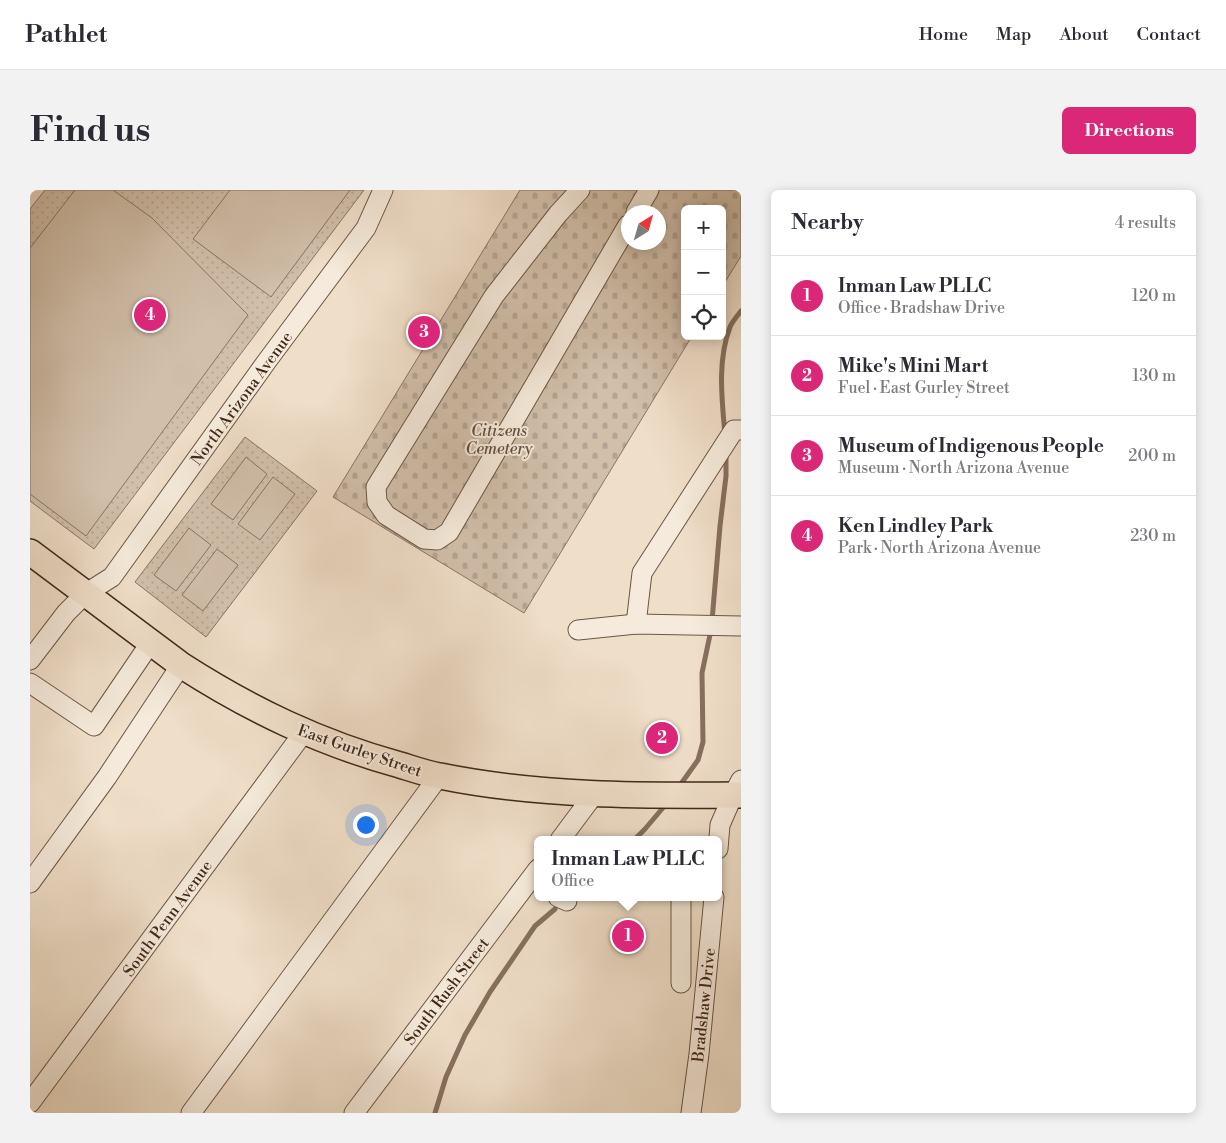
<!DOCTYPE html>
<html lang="en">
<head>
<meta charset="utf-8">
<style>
	:root { --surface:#fff; --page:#f2f2f3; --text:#2b2b33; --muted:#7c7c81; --line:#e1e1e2; --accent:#db2777 }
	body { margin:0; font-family:"Libre Bodoni",serif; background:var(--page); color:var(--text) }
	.controls { position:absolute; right:15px; top:15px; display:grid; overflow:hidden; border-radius:8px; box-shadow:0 2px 12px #0003 }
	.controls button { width:45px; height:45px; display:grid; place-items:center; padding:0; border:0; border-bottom:1px solid var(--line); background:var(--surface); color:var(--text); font:25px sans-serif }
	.compass { position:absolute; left:591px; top:15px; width:45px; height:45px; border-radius:50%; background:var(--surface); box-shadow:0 2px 12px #0003; rotate:37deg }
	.you { position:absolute; left:335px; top:634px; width:18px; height:18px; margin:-12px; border:4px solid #fff; border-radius:50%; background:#1a73e8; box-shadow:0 0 0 8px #1a73e833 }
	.badge { display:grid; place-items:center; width:32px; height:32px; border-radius:50%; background:var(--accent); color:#fff; font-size:16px; font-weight:700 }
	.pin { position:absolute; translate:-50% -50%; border:2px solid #fff; box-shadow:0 1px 5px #0006 }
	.popup { position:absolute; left:504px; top:646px; width:188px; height:65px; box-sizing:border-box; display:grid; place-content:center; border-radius:8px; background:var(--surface); filter:drop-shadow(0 1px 4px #0005); font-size:16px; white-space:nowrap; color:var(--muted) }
	.popup b { font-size:19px; color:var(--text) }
	.popup::after { content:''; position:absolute; left:50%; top:100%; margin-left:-10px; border:10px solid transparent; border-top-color:var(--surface) }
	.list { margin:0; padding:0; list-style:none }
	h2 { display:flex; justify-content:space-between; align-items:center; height:65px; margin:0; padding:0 20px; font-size:21px }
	h2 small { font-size:16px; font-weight:400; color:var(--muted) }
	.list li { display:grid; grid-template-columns:32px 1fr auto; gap:15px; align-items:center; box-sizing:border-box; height:80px; padding:0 20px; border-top:1px solid var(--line) }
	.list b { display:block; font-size:19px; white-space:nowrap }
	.list p { margin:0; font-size:16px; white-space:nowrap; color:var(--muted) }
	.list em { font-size:16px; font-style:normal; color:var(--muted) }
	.icon { flex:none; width:28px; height:28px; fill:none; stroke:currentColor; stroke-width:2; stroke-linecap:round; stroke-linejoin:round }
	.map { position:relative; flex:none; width:711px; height:923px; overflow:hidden; border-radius:8px }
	header { display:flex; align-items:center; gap:30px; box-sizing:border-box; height:70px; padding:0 25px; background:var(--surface); border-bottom:1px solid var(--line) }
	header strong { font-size:24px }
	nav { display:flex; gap:28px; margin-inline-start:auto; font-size:18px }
	.intro { display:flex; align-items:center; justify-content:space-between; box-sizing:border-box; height:120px; padding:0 30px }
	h1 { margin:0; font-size:35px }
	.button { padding:12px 22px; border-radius:8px; background:var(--accent); color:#fff; font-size:18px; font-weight:700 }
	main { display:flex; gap:30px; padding:0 30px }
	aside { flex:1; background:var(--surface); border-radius:8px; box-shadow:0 2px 12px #0003 }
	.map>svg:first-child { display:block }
	.grass { fill:url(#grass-dots); stroke:#887462 }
	.cemetery { fill:url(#cemetery-stones); stroke:#887462; fill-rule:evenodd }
	.garden { fill:#d1bfaa; stroke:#887462 }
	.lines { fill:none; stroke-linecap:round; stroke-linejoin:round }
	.stream { stroke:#86705e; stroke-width:5 }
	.minor-casing { stroke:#6c5645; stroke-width:21 }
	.major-casing { stroke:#402819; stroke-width:28 }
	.minor { stroke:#f5eadb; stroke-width:19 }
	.major { stroke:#efdec8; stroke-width:25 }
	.labels { text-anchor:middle; stroke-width:4; stroke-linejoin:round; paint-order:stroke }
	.street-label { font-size:16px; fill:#402819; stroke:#f5eadb }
	.park-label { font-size:16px; font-style:italic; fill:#644e3d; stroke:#f5eadb }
</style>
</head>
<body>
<header>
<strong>Pathlet</strong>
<nav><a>Home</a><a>Map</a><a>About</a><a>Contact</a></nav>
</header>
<div class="intro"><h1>Find us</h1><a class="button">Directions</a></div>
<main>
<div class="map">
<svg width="711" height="923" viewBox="0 0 711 923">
	<defs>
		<pattern id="grass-dots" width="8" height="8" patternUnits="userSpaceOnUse" patternTransform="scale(1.25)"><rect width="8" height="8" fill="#d1bfaa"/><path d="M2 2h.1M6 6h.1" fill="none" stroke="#b4a492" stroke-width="1.8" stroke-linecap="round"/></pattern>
		<pattern id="cemetery-stones" width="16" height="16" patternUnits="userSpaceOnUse" patternTransform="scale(1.25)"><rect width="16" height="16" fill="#d1bfaa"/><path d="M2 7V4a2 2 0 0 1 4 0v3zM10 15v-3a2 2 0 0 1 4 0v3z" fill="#b4a492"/></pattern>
	</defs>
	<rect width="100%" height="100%" fill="#efdec8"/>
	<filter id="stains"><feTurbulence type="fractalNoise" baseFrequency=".004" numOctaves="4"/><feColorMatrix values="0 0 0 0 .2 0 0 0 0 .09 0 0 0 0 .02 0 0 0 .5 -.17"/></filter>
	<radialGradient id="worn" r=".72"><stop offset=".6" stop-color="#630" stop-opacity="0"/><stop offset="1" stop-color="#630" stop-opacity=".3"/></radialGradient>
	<g class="grass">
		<polygon points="15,0 334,0 64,359 0,311 0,19"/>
		<polygon points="215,247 287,301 176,447 105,392"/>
	</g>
	<path class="cemetery" d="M490,0H711V66L692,97V19H655V146H662L494,423L303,307ZM598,22H628V52H598Z"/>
	<g class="garden">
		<polygon points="45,0 83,0 122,28 218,125 56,346 0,304 0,58"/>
		<polygon points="200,0 320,0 241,107 163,49"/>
		<polygon points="216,267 237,284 203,330 181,314"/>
		<polygon points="243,287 265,304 230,350 208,334"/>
		<polygon points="159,338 181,355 146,401 124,385"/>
		<polygon points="187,359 208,375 173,421 152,405"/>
	</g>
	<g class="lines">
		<g class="stream">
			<path d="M695,245C692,210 687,171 700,137C702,132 707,126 711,121"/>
			<polyline points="682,431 690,336 696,286 696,266"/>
			<polyline points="648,598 668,570 673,552 672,483 681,440"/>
			<polyline points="604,650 615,639 637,613"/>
			<polyline points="405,923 416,887 435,845 460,802 505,736 525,719"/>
		</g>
		<g class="minor-casing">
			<g id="minor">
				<polyline points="550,0 528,24 464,106 346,297 347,312 356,325 394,349 407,350 419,342 598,35"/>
				<polyline points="606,22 619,0"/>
				<polyline points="606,434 612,383 704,240 711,240"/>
				<polyline points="548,440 606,434 711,436"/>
				<polyline points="0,470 36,423 55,404 82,387 237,171 336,38 353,0"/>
				<polyline points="0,493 64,536 121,452"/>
				<polyline points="530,650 565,603"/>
				<polyline points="688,659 690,635 703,605 711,590"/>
				<polyline points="0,693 77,587 151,475"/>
				<polyline points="528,707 537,711"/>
				<polyline points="651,793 651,707"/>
				<polyline points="0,913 274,542"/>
				<polyline points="161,923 409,586"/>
				<polyline points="324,923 508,679"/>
				<polyline points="661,923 669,864 684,707"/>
			</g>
		</g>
		<g class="major-casing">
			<path id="major" d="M0,362L151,475C221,520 290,553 370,575C383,579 397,584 410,586C508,606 612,606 711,605"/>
		</g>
		<use href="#minor" class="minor"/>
		<use href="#major" class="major"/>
	</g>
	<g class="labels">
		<g class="street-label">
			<text transform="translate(211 208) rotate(-54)" y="6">North Arizona Avenue</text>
			<text transform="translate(330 560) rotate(19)" y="6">East Gurley Street</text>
			<text transform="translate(137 728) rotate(-54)" y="6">South Penn Avenue</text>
			<text transform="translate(416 801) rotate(-53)" y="6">South Rush Street</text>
			<text transform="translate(673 815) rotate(-84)" y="6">Bradshaw Drive</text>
		</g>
		<g class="park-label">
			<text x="469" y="246">Citizens<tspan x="469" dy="18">Cemetery</tspan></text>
		</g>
	</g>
	<rect width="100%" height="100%" filter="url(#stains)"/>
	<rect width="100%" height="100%" fill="url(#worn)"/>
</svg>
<div class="controls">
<button>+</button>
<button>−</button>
<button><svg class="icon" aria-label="locate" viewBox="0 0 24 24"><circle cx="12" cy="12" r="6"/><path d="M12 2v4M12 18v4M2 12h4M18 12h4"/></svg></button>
</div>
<svg class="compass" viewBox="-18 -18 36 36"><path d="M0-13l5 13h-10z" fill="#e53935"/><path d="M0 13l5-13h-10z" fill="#7c7c81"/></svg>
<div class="you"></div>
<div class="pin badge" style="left:598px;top:746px">1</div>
<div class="popup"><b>Inman Law PLLC</b>Office</div>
<div class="pin badge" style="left:632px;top:548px">2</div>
<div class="pin badge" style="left:394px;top:142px">3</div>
<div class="pin badge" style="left:120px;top:125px">4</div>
</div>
<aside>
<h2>Nearby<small>4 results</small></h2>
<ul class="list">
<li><span class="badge">1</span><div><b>Inman Law PLLC</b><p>Office · Bradshaw Drive</p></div><em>120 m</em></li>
<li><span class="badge">2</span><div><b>Mike's Mini Mart</b><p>Fuel · East Gurley Street</p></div><em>130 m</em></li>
<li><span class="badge">3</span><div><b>Museum of Indigenous People</b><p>Museum · North Arizona Avenue</p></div><em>200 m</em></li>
<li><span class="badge">4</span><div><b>Ken Lindley Park</b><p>Park · North Arizona Avenue</p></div><em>230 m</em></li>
</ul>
</aside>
</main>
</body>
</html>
